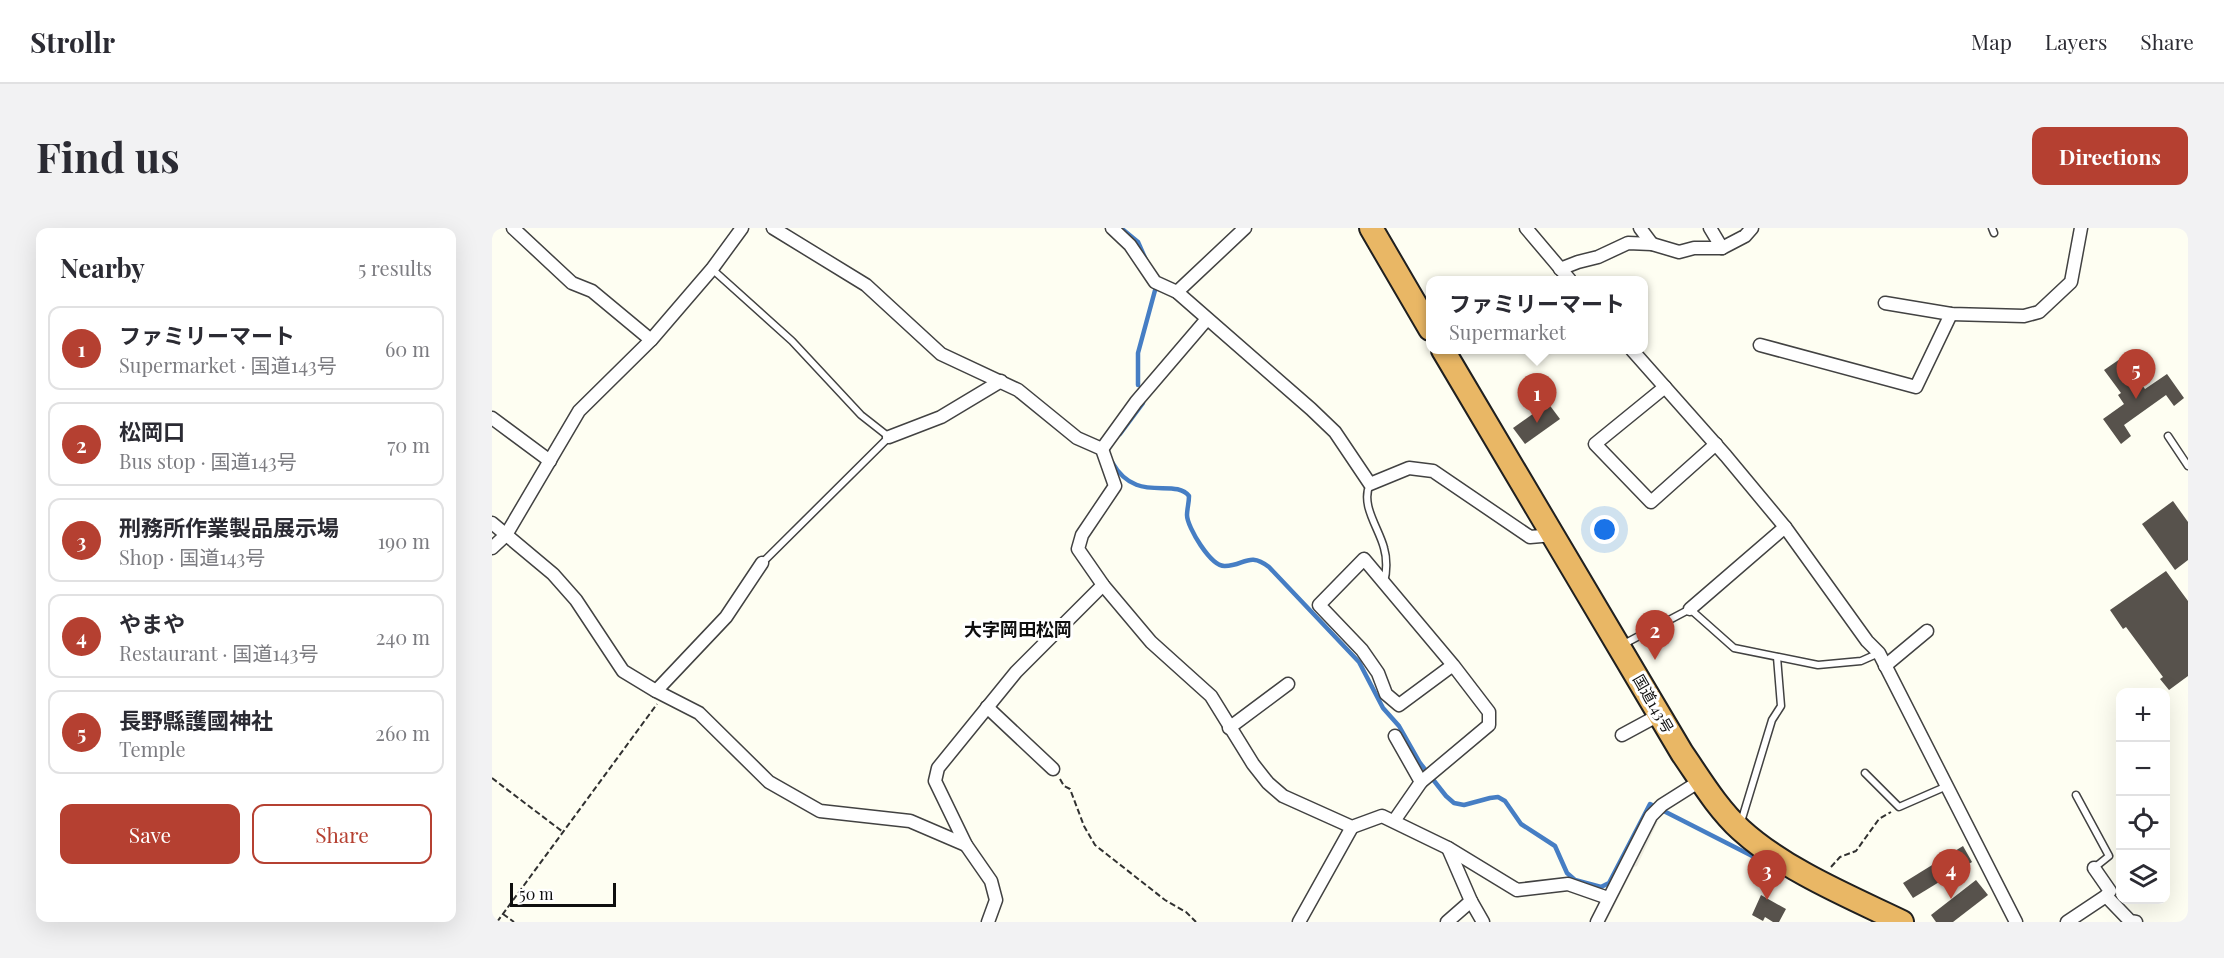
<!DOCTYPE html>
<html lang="en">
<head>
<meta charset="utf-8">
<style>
	:root { --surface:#fff; --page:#f2f2f3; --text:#2b2b33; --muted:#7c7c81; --line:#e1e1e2; --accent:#b54031 }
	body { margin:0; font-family:"Playfair Display","Noto Sans JP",serif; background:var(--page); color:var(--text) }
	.controls { position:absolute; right:18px; bottom:18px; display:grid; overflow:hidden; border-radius:12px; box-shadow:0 6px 24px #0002 }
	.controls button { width:54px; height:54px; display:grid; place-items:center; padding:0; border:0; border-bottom:2px solid var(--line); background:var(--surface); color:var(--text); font:30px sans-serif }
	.scale { position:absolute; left:18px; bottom:15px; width:106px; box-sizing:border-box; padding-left:6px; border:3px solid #0f0f0f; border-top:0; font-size:16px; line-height:21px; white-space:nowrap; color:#0f0f0f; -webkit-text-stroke:4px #fff; paint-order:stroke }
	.you { position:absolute; left:1113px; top:302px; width:21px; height:21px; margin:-15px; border:4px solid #fff; border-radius:50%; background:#1a73e8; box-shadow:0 0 0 9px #1a73e833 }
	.badge { display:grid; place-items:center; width:39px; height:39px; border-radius:50%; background:var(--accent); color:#fff; font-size:20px; font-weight:700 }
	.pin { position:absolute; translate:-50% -50px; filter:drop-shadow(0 2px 3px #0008) }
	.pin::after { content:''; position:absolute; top:32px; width:21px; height:18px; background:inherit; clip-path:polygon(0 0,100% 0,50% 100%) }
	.popup { position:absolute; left:934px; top:48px; width:222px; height:78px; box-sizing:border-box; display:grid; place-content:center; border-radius:12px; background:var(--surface); filter:drop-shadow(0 2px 4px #0005); font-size:20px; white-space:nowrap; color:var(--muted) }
	.popup b { font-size:22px; color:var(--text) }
	.popup::after { content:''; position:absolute; left:50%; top:100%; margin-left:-12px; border:12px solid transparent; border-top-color:var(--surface) }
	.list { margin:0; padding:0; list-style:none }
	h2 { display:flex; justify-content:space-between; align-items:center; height:78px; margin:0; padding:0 24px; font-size:26px }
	h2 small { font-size:20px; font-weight:400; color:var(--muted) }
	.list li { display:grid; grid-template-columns:39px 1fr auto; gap:18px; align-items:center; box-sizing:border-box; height:84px; margin:0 12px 12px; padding:0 12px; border:2px solid var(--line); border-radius:12px }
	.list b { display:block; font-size:22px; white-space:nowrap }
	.list p { margin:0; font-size:20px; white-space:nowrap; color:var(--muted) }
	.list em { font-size:20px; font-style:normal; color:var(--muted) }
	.actions { display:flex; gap:12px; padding:18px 24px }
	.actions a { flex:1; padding:14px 0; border:2px solid var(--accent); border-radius:12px; text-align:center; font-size:21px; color:var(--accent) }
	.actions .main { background:var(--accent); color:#fff }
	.icon { flex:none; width:33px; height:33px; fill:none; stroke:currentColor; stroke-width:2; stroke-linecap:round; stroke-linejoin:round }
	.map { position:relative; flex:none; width:1696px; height:694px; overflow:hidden; border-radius:12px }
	header { display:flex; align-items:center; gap:36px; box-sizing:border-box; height:84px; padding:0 30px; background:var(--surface); border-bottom:2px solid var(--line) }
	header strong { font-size:28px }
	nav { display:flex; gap:33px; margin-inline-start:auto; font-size:21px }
	.intro { display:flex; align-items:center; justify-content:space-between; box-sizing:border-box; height:144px; padding:0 36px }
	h1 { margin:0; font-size:42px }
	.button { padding:15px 27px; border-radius:12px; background:var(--accent); color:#fff; font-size:21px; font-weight:700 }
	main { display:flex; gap:36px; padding:0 36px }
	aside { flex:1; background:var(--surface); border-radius:12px; box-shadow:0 6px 24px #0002 }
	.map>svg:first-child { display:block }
	.plaza { fill:#efede0 }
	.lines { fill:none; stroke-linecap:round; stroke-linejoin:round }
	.stream { stroke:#467ec4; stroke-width:4.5 }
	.building { fill:#57524c }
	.lane-casing { stroke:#424242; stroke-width:9 }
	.street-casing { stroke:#424242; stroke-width:15 }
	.highway-casing { stroke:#202020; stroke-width:26 }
	.path { stroke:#313131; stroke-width:2; stroke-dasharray:6 3; stroke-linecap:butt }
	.lane { stroke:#fff; stroke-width:6 }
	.street { stroke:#fff; stroke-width:12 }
	.highway { stroke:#e9b765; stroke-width:22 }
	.labels { text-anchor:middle; stroke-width:6; stroke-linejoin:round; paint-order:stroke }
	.street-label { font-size:15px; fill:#0f0f0f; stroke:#fff }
	.quarter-label { font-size:18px; font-weight:bold; fill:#0f0f0f; stroke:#fff }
</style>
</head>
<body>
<header>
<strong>Strollr</strong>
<nav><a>Map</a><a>Layers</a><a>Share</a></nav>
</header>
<div class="intro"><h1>Find us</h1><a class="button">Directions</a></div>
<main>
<aside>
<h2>Nearby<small>5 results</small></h2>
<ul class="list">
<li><span class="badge">1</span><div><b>ファミリーマート</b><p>Supermarket · 国道143号</p></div><em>60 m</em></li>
<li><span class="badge">2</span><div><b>松岡口</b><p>Bus stop · 国道143号</p></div><em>70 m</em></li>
<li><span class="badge">3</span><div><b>刑務所作業製品展示場</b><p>Shop · 国道143号</p></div><em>190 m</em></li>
<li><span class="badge">4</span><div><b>やまや</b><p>Restaurant · 国道143号</p></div><em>240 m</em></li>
<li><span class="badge">5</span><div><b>長野縣護國神社</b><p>Temple</p></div><em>260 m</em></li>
</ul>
<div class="actions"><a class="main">Save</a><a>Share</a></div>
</aside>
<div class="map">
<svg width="1696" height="694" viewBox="0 0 1696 694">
	<rect width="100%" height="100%" fill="#fefef2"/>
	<polygon class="plaza" points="1163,591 1166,593 1145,638 1142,639 1114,694 1111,694"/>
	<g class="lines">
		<g class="stream">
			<polyline points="629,0 646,14 654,32"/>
			<polyline points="646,157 646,125 665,55"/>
			<polyline points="628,206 651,175"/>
			<path d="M620,234C644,277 682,249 697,268C697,275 695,281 695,287C695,299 719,339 733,338C752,338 757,323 777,339L867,434L891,480L907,498L928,535L954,568L962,575L972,577L998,570L1006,569L1013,573L1029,596L1063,618L1075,645L1083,652L1109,659L1117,655L1158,576L1274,635"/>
		</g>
	</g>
	<g class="building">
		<polygon points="1628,131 1645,154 1647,153 1653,161 1675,146 1692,170 1682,178 1674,167 1632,197 1639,208 1629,216 1611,191 1632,176 1626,167 1629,165 1612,142"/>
		<polygon points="1056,175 1068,191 1033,216 1021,200"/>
		<polygon points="1681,273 1696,294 1696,332 1683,342 1650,296"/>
		<polygon points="1674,343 1696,373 1696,448 1677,462 1668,451 1671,449 1634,399 1631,401 1618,382"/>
		<polygon points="1471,618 1480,634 1421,670 1411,655"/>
		<polygon points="1484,652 1496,667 1461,694 1444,694 1439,687"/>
		<polygon points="1269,667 1294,681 1287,694 1281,694 1273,689 1271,693 1260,687"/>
	</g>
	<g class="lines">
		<g class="lane-casing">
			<g id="lane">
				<polyline points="1500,0 1502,5"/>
				<polyline points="220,41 300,113 369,187 397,209 270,335"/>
				<polyline points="1676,208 1696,238"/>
				<path d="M878,256C868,277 887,300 892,320C895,330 895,344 892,354"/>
				<polyline points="1130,417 1198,381 1242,420 1326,437 1369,433 1387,425"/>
				<polyline points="1373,545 1407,579 1455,558"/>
				<polyline points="1584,567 1617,628 1602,640"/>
				<polyline points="1249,594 1280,492 1289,478 1285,429"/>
			</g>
		</g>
		<g class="street-casing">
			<g id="street">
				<polyline points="21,0 80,55 100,63 159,112"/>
				<polyline points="281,0 374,57 449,126 526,162 585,210 610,221 623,258 590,307 586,321 611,357 659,414 719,468 761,536 776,555 791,568 860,599 890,588 956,620 1025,662 1076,656 1116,670"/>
				<polyline points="620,0 638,17 663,54 685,64 819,181 843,204 878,256 917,240 941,243 1038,309 1061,307"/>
				<polyline points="1034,0 1078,52"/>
				<polyline points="1148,0 1160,16"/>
				<polyline points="1218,0 1230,20"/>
				<polyline points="1068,41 1086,34 1106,29 1136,15 1160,16 1187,24 1202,20 1230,20 1253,8 1260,0"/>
				<polyline points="685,64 753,0"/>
				<polyline points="1393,75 1459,86 1532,88 1547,84 1579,54 1589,0"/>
				<polyline points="1268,117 1424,159 1459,86"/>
				<polyline points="1140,122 1234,228 1293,299 1375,413 1387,425 1524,694"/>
				<polyline points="1173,159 1103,216 1159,274 1224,216"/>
				<polyline points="0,190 58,233"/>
				<polyline points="397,209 449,189 509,153"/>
				<polyline points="610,221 644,174 715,91"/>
				<polyline points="0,295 61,346 84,372 131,443 164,463 207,485 277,554 328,583 418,593 474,617"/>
				<polyline points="0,320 14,307 87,183 159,112 220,41 250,0"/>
				<polyline points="1198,381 1293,299"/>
				<polyline points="1393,438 1435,403"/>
				<polyline points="164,463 234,389 270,335"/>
				<polyline points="495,479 561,541"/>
				<polyline points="737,500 796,456"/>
				<polyline points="1130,507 1167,487"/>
				<polyline points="903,508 929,554"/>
				<polyline points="902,593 929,554 997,497 997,484 961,437 872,331 827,377 870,422 886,445 894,466 907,477 961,437"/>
				<polyline points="1602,640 1618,663 1614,668"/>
				<polyline points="979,673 991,694"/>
				<polyline points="496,694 504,672 499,653 474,617 443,553 446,540 524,444 611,357"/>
				<polyline points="807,694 860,599"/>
				<polyline points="955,694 979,673 956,620"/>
				<polyline points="1105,694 1159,588 1170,577 1208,553"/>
				<polyline points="1575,694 1614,668 1638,693 1644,694"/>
			</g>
		</g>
		<g class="highway-casing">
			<g id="highway">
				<polyline points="879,0 938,101"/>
				<path d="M951,122L1190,525C1208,551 1225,580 1249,602C1293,642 1356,668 1410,694"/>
			</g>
		</g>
		<g class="path">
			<polyline points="0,550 71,604"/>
			<polyline points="568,551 572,558 578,561 592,598 603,617 673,672 694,684 704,694"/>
			<polyline points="1339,639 1348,629 1364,623 1387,591 1399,584"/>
			<polyline points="11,686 22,694"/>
			<polyline points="5,694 165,476"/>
		</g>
		<use href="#lane" class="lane"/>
		<use href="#street" class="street"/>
		<use href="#highway" class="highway"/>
	</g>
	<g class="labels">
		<g class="street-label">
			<text transform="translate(1161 476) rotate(60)" y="5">国道143号</text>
		</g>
		<g class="quarter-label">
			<text x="526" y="408">大字岡田松岡</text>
		</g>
	</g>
</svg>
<div class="controls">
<button>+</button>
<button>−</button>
<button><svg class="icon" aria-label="locate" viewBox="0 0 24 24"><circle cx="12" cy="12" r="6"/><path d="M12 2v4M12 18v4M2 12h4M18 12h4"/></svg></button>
<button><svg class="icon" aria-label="layers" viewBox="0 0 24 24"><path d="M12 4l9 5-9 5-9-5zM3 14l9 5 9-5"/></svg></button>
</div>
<div class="scale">50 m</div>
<div class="you"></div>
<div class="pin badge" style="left:1045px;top:195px">1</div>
<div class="popup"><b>ファミリーマート</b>Supermarket</div>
<div class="pin badge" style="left:1163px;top:432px">2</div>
<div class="pin badge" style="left:1275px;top:672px">3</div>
<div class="pin badge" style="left:1459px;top:671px">4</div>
<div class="pin badge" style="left:1644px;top:171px">5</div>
</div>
</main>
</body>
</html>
